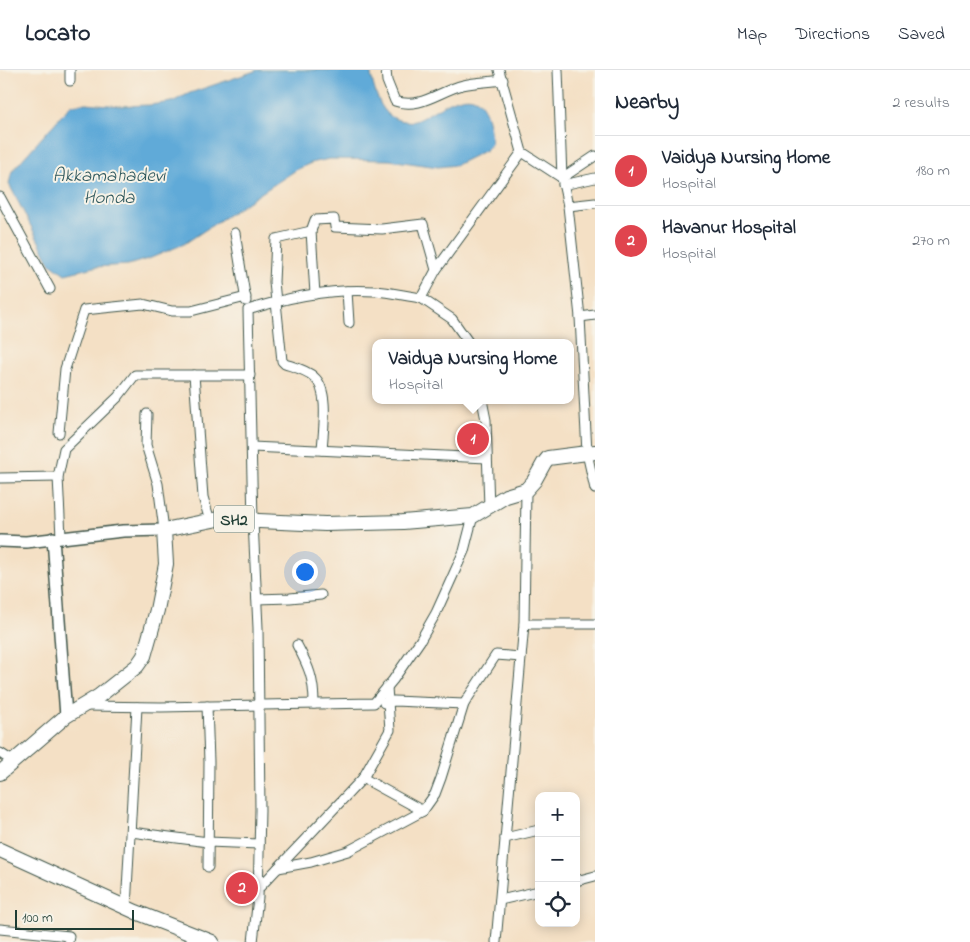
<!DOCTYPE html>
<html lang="en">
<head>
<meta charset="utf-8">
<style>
	:root { --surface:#fff; --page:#f6f6f7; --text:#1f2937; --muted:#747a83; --line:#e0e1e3; --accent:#1f6fb2 }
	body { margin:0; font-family:"Indie Flower",sans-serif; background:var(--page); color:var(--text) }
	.controls { position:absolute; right:15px; bottom:15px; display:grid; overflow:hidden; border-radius:10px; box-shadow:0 2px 12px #0003 }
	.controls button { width:45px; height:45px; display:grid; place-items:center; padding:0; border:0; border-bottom:1px solid var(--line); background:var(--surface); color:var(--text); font:25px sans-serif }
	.scale { position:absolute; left:15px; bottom:12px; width:119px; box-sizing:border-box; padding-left:5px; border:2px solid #1f3d34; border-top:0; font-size:14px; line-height:18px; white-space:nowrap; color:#1f3d34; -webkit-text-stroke:4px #f7f3e8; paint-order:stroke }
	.you { position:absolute; left:304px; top:501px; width:18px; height:18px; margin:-12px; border:4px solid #fff; border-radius:50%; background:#1a73e8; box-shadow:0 0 0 8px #1a73e833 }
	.badge { display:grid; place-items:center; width:32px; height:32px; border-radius:50%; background:var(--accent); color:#fff; font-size:16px; font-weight:700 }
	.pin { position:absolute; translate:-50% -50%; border:2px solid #fff; box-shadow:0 1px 5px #0006 }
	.popup { position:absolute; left:372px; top:269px; width:202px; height:65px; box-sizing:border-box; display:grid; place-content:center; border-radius:10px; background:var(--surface); filter:drop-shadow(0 1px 4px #0005); font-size:16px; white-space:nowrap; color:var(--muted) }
	.popup b { font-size:19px; color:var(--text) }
	.popup::after { content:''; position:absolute; left:50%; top:100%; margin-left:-10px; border:10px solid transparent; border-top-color:var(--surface) }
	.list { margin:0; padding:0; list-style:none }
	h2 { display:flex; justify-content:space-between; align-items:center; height:65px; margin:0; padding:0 20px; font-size:21px }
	h2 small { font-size:16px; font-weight:400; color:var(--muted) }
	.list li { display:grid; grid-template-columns:32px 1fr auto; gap:15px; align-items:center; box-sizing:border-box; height:70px; padding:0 20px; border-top:1px solid var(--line) }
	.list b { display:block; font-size:19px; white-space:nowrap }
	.list p { margin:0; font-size:16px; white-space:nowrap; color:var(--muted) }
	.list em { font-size:16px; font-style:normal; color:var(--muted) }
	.icon { flex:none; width:28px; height:28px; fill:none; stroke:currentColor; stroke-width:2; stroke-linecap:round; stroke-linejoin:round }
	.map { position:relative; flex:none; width:595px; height:872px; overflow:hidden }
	header { display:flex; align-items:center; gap:30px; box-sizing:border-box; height:70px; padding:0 25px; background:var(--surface); border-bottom:1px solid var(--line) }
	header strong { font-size:24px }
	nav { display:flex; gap:28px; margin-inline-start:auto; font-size:18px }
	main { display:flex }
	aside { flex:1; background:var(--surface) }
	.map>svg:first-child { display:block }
	.water { fill:#60aad8; stroke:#407486 }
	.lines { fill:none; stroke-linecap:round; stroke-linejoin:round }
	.minor-casing { stroke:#3f554a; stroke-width:11 }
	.tertiary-casing { stroke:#3f554a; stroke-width:14 }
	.primary-casing { stroke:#3f554a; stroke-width:16 }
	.minor { stroke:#fff; stroke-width:9 }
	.tertiary { stroke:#fff; stroke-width:11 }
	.primary { stroke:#fff; stroke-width:14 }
	.labels { text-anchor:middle; stroke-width:4; stroke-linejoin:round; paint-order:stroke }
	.shield { fill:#f7f3e8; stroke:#60746a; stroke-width:1 }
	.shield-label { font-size:16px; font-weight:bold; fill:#1f3d34 }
	.water-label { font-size:19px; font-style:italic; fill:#2f585d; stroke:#f7f3e8 }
</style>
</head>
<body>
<header>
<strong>Locato</strong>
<nav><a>Map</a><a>Directions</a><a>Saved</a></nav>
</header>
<main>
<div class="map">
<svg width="595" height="872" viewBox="0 0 595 872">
	<rect width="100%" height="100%" fill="#f7f3e8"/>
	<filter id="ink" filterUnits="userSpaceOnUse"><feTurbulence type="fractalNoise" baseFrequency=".02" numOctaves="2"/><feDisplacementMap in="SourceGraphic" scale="10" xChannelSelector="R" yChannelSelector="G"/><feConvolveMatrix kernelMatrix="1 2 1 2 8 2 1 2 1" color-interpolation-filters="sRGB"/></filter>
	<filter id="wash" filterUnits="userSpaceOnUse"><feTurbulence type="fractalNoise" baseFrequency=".0096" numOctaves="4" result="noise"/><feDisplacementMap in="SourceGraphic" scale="20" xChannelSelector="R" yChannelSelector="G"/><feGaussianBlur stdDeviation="1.12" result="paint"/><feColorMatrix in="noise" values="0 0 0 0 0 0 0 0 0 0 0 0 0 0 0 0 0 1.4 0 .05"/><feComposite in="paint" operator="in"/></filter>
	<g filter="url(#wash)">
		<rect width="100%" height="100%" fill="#f4e0c5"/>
		<path class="water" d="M258,0H370C374,19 380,49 404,51C408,51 411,52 415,51C434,44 472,8 485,41C489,52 491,62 491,74L486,80L456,95L438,97L389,90L329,89L311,93L296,100L184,174L151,188L128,195L94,197L65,204L50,193L9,114L12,101L71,35L86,33L120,36L150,35L172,32L190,23Z"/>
	</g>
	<g filter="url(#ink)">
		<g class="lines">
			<g class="minor-casing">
				<g id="minor">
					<path d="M386,0L387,11L395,31C420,40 439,21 463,15C476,12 490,12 503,10"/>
					<polyline points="499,0 522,82 562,108 568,136 580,247 587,383 595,419"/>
					<polyline points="558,0 562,108"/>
					<polyline points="70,11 70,0"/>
					<polyline points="562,108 595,86"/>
					<polyline points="563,115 595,108"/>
					<polyline points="0,127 50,219"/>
					<polyline points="568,136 595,133"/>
					<path d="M311,161L276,169L274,212L282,291L285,294C294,297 307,300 314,307C330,320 323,361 322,380"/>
					<polyline points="235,163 246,231"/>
					<polyline points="347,221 349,253"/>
					<polyline points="315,224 311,161 315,150 334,149 335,157 382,159 423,154 436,200"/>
					<polyline points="421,228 452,249 469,273"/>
					<polyline points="580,247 595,245"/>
					<polyline points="194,305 203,427 210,451"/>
					<polyline points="482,330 486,350 489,437"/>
					<polyline points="147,344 146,375 158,414 164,460"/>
					<polyline points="59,363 65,299 84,240 143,234 172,241 191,241 246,227"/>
					<polyline points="252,377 487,388"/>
					<polyline points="0,408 58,407"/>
					<polyline points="61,467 58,407 64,379 118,327 135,305 250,305"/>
					<polyline points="257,529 290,528 321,525"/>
					<polyline points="524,554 595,554"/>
					<path d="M297,575C309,597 314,609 314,634"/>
					<polyline points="384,633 394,631 464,634 496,585 521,587"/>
					<polyline points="86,636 161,637 374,633 393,610 420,571 436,543 464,481 473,446"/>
					<polyline points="207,636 209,692 208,797"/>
					<polyline points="0,683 14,692"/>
					<polyline points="363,708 423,741"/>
					<polyline points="131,762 208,772 259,774"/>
					<polyline points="505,768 539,760"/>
					<polyline points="278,798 311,792 348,781 423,741 435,724 441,708 464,634"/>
					<polyline points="576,811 595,806"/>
					<polyline points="258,819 363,708 390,660 387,617"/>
					<polyline points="500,830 539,821"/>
					<polyline points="126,838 137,637"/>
					<polyline points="0,859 69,866 68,872"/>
					<path d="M253,872L258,827L260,740L258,558L253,451L248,240C288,227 332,218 375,221C390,222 406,226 421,228L436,200L522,82"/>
					<polyline points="496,872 524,554 526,420"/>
				</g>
			</g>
			<g class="tertiary-casing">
				<g id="tertiary">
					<polyline points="53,468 66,646"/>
					<polyline points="0,471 26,472 123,461 164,460"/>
				</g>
			</g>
			<g class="primary-casing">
				<g id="primary">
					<polyline points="0,703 66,646 99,626 137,596 144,586 157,540 166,494 164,460 218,449 325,454 403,452 473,446 506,426 526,420 534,411 544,393 548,388 595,382"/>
					<polyline points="0,780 136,842 212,872"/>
				</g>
			</g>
			<use href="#minor" class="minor"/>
			<use href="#tertiary" class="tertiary"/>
			<use href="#primary" class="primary"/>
		</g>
	</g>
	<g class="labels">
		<rect class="shield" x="214" y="435.5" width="40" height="27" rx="4"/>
		<g class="shield-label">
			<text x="234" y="455">SH2</text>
		</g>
		<g class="water-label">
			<text x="109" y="111">Akkamahadevi<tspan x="109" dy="22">Honda</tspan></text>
		</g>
	</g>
</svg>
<div class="controls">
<button>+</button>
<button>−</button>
<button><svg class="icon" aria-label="locate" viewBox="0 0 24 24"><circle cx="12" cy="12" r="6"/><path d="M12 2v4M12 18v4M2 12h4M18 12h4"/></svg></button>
</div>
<div class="scale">100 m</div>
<div class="you"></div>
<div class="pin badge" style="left:473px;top:369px;background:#e0444e">1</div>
<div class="popup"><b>Vaidya Nursing Home</b>Hospital</div>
<div class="pin badge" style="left:242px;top:818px;background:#e0444e">2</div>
</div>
<aside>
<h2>Nearby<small>2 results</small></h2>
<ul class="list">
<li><span class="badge" style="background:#e0444e">1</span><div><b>Vaidya Nursing Home</b><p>Hospital</p></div><em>180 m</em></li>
<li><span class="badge" style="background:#e0444e">2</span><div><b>Havanur Hospital</b><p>Hospital</p></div><em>270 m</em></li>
</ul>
</aside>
</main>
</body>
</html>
